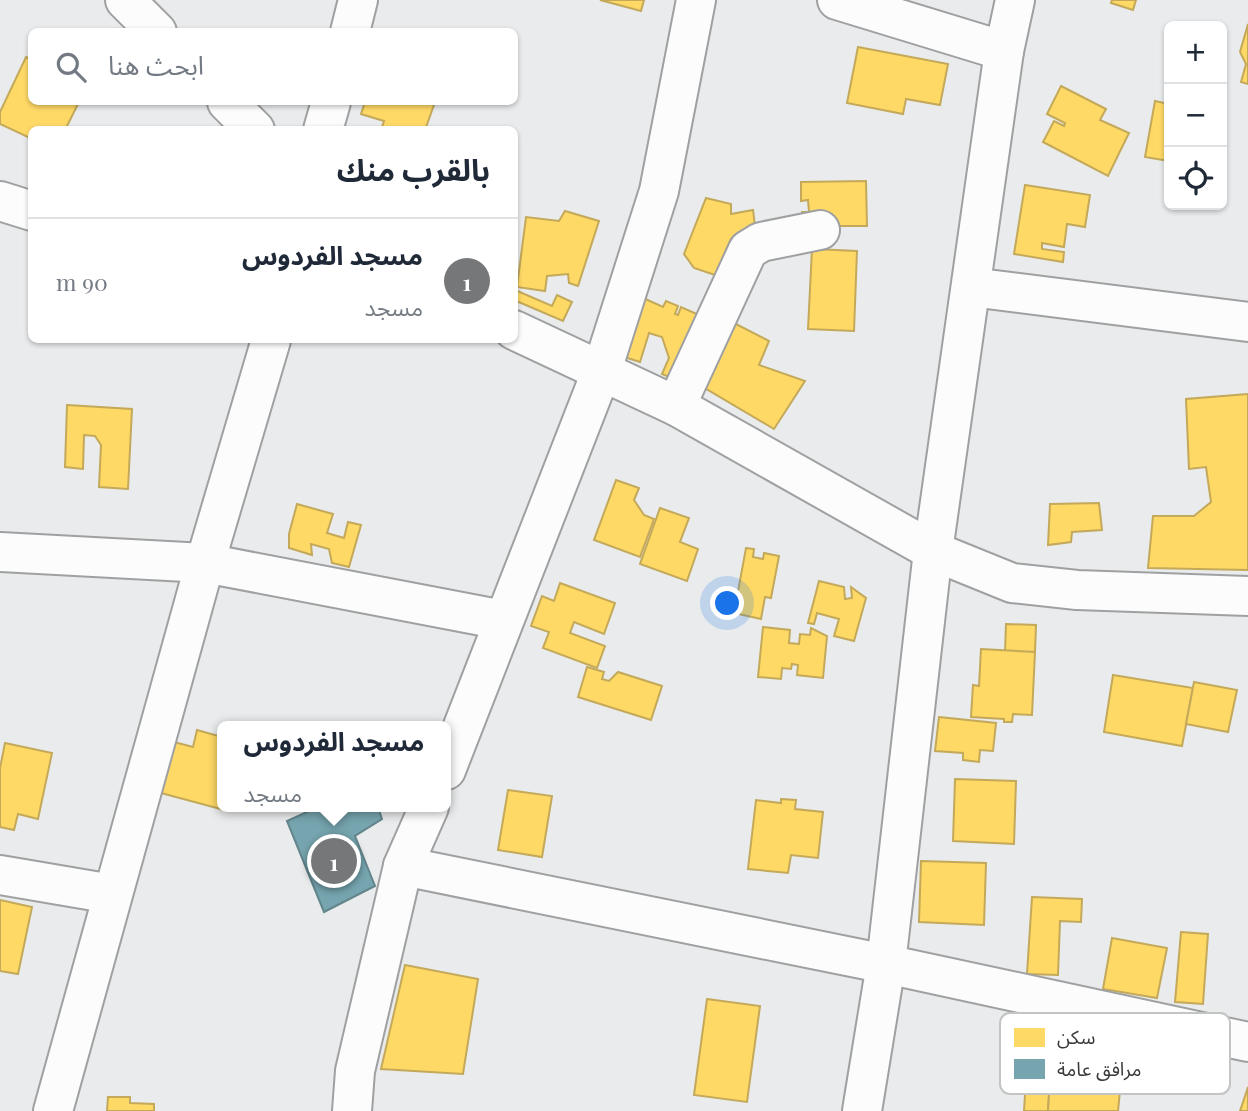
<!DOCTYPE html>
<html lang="ar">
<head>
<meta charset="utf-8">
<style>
	:root { --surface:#fff; --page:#f6f6f7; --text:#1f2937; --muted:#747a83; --line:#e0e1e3; --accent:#767778 }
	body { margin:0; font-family:"Playfair Display","Noto Sans Arabic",serif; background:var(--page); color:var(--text); direction:rtl }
	.controls { position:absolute; right:21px; top:21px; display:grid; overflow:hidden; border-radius:10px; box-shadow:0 2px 5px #0004 }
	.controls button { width:63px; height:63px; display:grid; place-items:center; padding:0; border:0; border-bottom:2px solid var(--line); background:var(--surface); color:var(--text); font:35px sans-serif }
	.you { position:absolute; left:728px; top:604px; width:24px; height:24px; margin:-18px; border:5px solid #fff; border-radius:50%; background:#1a73e8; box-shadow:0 0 0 10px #1a73e833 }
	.badge { display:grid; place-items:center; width:46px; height:46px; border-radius:50%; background:var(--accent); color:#fff; font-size:23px; font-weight:700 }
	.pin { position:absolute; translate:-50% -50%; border:4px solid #fff; box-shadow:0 2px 7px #0006 }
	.popup { position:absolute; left:217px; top:721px; width:234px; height:91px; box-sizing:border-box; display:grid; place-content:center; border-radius:10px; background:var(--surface); filter:drop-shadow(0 2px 5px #0005); font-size:23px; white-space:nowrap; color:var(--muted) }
	.popup b { font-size:26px; color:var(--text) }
	.popup::after { content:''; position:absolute; left:50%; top:100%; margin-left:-14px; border:14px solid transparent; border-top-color:var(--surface) }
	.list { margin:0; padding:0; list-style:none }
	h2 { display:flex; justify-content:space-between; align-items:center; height:91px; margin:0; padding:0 28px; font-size:30px }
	h2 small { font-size:23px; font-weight:400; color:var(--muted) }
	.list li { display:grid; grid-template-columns:46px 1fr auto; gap:21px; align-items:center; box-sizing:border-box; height:126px; padding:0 28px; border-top:2px solid var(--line) }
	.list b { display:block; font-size:26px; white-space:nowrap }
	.list p { margin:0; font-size:23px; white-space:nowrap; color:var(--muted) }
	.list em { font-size:23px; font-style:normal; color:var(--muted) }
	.icon { flex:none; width:38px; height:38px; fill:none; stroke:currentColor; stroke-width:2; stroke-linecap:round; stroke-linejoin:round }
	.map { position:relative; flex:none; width:1248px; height:1111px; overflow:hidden; direction:ltr }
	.search { position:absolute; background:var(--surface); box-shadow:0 2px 5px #0004; left:28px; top:28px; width:490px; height:77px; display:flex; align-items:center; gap:18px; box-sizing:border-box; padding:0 24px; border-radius:10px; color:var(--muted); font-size:26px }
	.panel { position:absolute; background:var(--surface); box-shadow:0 2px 5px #0004; left:28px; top:126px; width:490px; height:217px; border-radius:10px; direction:rtl }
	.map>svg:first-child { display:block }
	.homes { fill:#ffd966; stroke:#c3a959; stroke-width:2 }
	.public { fill:#76a5af; stroke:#63858c; stroke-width:2 }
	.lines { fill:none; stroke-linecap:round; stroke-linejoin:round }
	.minor-casing { stroke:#9fa0a1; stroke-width:42 }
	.minor { stroke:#fcfcfc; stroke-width:38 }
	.key { fill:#fff; stroke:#c3c4c4; stroke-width:2 }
	.key-label { font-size:19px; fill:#38393a }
</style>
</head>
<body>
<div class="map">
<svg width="1248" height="1111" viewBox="0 0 1248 1111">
	<rect width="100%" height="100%" fill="#e9ebec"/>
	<g class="homes">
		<polygon points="600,0 644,0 641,11"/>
		<polygon points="1112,0 1136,0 1133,10 1111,3"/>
		<polygon points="1248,24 1248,84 1241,82 1246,64 1240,52"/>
		<polygon points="858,47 948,64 940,105 906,99 903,114 847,103"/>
		<polygon points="26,57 32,60 32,102 79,102 65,130 32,130 32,139 0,124 0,112"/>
		<polygon points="1061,86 1106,109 1100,120 1129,133 1108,176 1043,142 1054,121 1064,126 1065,123 1047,114"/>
		<polygon points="1155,101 1169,104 1169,161 1145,157"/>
		<polygon points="365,102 435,102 425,130 381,130 384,121 361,114"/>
		<polygon points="866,181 867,226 802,226 802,212 809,212 808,200 801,201 801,182"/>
		<polygon points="1025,185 1090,195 1085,227 1067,224 1064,247 1042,243 1042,249 1064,252 1063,262 1014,254"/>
		<polygon points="706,198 731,204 731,214 753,210 756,234 731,239 715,275 694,268 684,254"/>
		<polygon points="565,211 599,221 578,286 569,283 568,274 547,276 545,291 517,287 526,217 559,221"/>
		<polygon points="812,249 857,251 854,331 808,329"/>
		<polygon points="514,285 515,290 552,306 557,295 572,302 563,321 514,300"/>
		<polygon points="641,297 663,307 666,301 678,306 675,314 678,315 681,307 706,318 678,381 662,374 669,358 662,337 649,333 640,362 618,355"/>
		<polygon points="728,320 769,341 759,365 805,381 774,429 698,384"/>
		<polygon points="1248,394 1248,570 1148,568 1153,516 1194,516 1211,502 1206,467 1189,469 1186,399"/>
		<polygon points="67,405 132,409 128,489 99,487 101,445 95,436 84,435 83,469 65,467"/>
		<polygon points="616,480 639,488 634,500 644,515 654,519 640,557 594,540"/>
		<polygon points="1099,503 1102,530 1072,532 1071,542 1048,545 1050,504"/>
		<polygon points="297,504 333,514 327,533 344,538 348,522 361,525 349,567 332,563 329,549 311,544 312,555 289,548 289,534"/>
		<polygon points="660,508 689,518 680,542 698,549 687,581 640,564"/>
		<polygon points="746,548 754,549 753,557 763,559 764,553 779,556 771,598 765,597 761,619 734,613"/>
		<polygon points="819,581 844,587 845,599 852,598 851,587 866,598 854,641 834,636 839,619 817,613 814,624 808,623"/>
		<polygon points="560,583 615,603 604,634 574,622 570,633 605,646 597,668 543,648 549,632 531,626 542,596 554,601"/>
		<polygon points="1006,624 1036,625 1035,652 1005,652"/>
		<polygon points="763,627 790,630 789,643 799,644 800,634 810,635 811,628 827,636 823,678 797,675 798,665 792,664 791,669 782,668 781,679 758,677"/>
		<polygon points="981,649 1035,652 1032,715 1013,714 1012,722 1004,722 1004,719 971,717 973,685 979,686"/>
		<polygon points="587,667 604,672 602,679 609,681 618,672 662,686 651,720 578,697"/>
		<polygon points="1113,675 1193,688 1182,746 1104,732"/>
		<polygon points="1194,682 1237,690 1228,732 1186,724"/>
		<polygon points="939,717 996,723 993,751 980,750 979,762 963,760 963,753 935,751"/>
		<polygon points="197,730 222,737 222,807 229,807 228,811 161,793 174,742 193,747"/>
		<polygon points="5,743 52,753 38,819 18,814 14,830 0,827 0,768"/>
		<polygon points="955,779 1016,781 1014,844 953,841"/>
		<polygon points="508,790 552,796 542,857 498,850"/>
		<polygon points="781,799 796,800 795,809 823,812 818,858 791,855 788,873 748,869 756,800 781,803"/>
		<polygon points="921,861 986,863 984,925 919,922"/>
		<polygon points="1032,897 1082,899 1081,922 1060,921 1058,975 1027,974"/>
		<polygon points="0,900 32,907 18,974 0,971"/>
		<polygon points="1181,932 1208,934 1203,1004 1175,1002"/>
		<polygon points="1112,938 1167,948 1157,998 1103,989"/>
		<polygon points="405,965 478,979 463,1074 381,1069"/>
		<polygon points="707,999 760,1006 747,1102 694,1095"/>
		<polygon points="1036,1049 1060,1050 1059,1063 1051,1062 1048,1111 1024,1111 1026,1078 1034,1078"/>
		<polygon points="1051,1062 1113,1070 1111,1088 1120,1091 1118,1111 1048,1111"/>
		<polygon points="1248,1087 1248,1111 1240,1111"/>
		<polygon points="108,1097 130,1097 130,1103 154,1104 154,1111 107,1111"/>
	</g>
	<polygon class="public" points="318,807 378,807 382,819 355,836 375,886 324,912 287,821"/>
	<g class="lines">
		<g class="minor-casing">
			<g id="minor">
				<polyline points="125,0 157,32"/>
				<polyline points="837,0 1004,51"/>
				<polyline points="350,32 358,0"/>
				<polyline points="227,102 255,130"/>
				<polyline points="323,130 331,102"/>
				<polyline points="0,201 32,211"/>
				<polyline points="971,287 1248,322"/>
				<polyline points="514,330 676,406 933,551 1012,583 1077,590 1248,596"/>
				<polyline points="676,406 748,250 761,242 820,230"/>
				<polyline points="0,552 205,563 503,620"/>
				<polyline points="446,770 602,370 659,191 696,0"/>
				<polyline points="403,866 886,964 1248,1042"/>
				<polyline points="0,875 112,894"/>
				<polyline points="53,1111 205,563 271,340"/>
				<polyline points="352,1111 355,1071 403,866 429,807"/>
				<polyline points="862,1111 886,964 933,551 1004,51 1015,0"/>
			</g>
		</g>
		<use href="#minor" class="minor"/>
	</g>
	<rect x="1000" y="1013" width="230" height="81" rx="10" class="key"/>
	<rect x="1014" y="1028" width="31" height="19" fill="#ffd966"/>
	<rect x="1014" y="1059" width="31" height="20" fill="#76a5af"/>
	<g class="key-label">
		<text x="1057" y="1044">سكن</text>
		<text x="1057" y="1076">مرافق عامة</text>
	</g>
</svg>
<div class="controls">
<button>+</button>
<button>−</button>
<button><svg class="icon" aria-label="locate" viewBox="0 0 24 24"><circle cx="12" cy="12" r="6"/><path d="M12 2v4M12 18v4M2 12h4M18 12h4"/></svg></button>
</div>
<div class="you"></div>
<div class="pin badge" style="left:334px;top:861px">1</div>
<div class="popup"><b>مسجد الفردوس</b>مسجد</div>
<div class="search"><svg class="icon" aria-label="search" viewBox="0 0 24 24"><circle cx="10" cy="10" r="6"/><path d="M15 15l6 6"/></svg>ابحث هنا</div>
<section class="panel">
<h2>بالقرب منك<small></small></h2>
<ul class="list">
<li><span class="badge">1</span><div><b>مسجد الفردوس</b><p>مسجد</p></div><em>90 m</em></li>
</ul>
</section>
</div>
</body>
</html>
